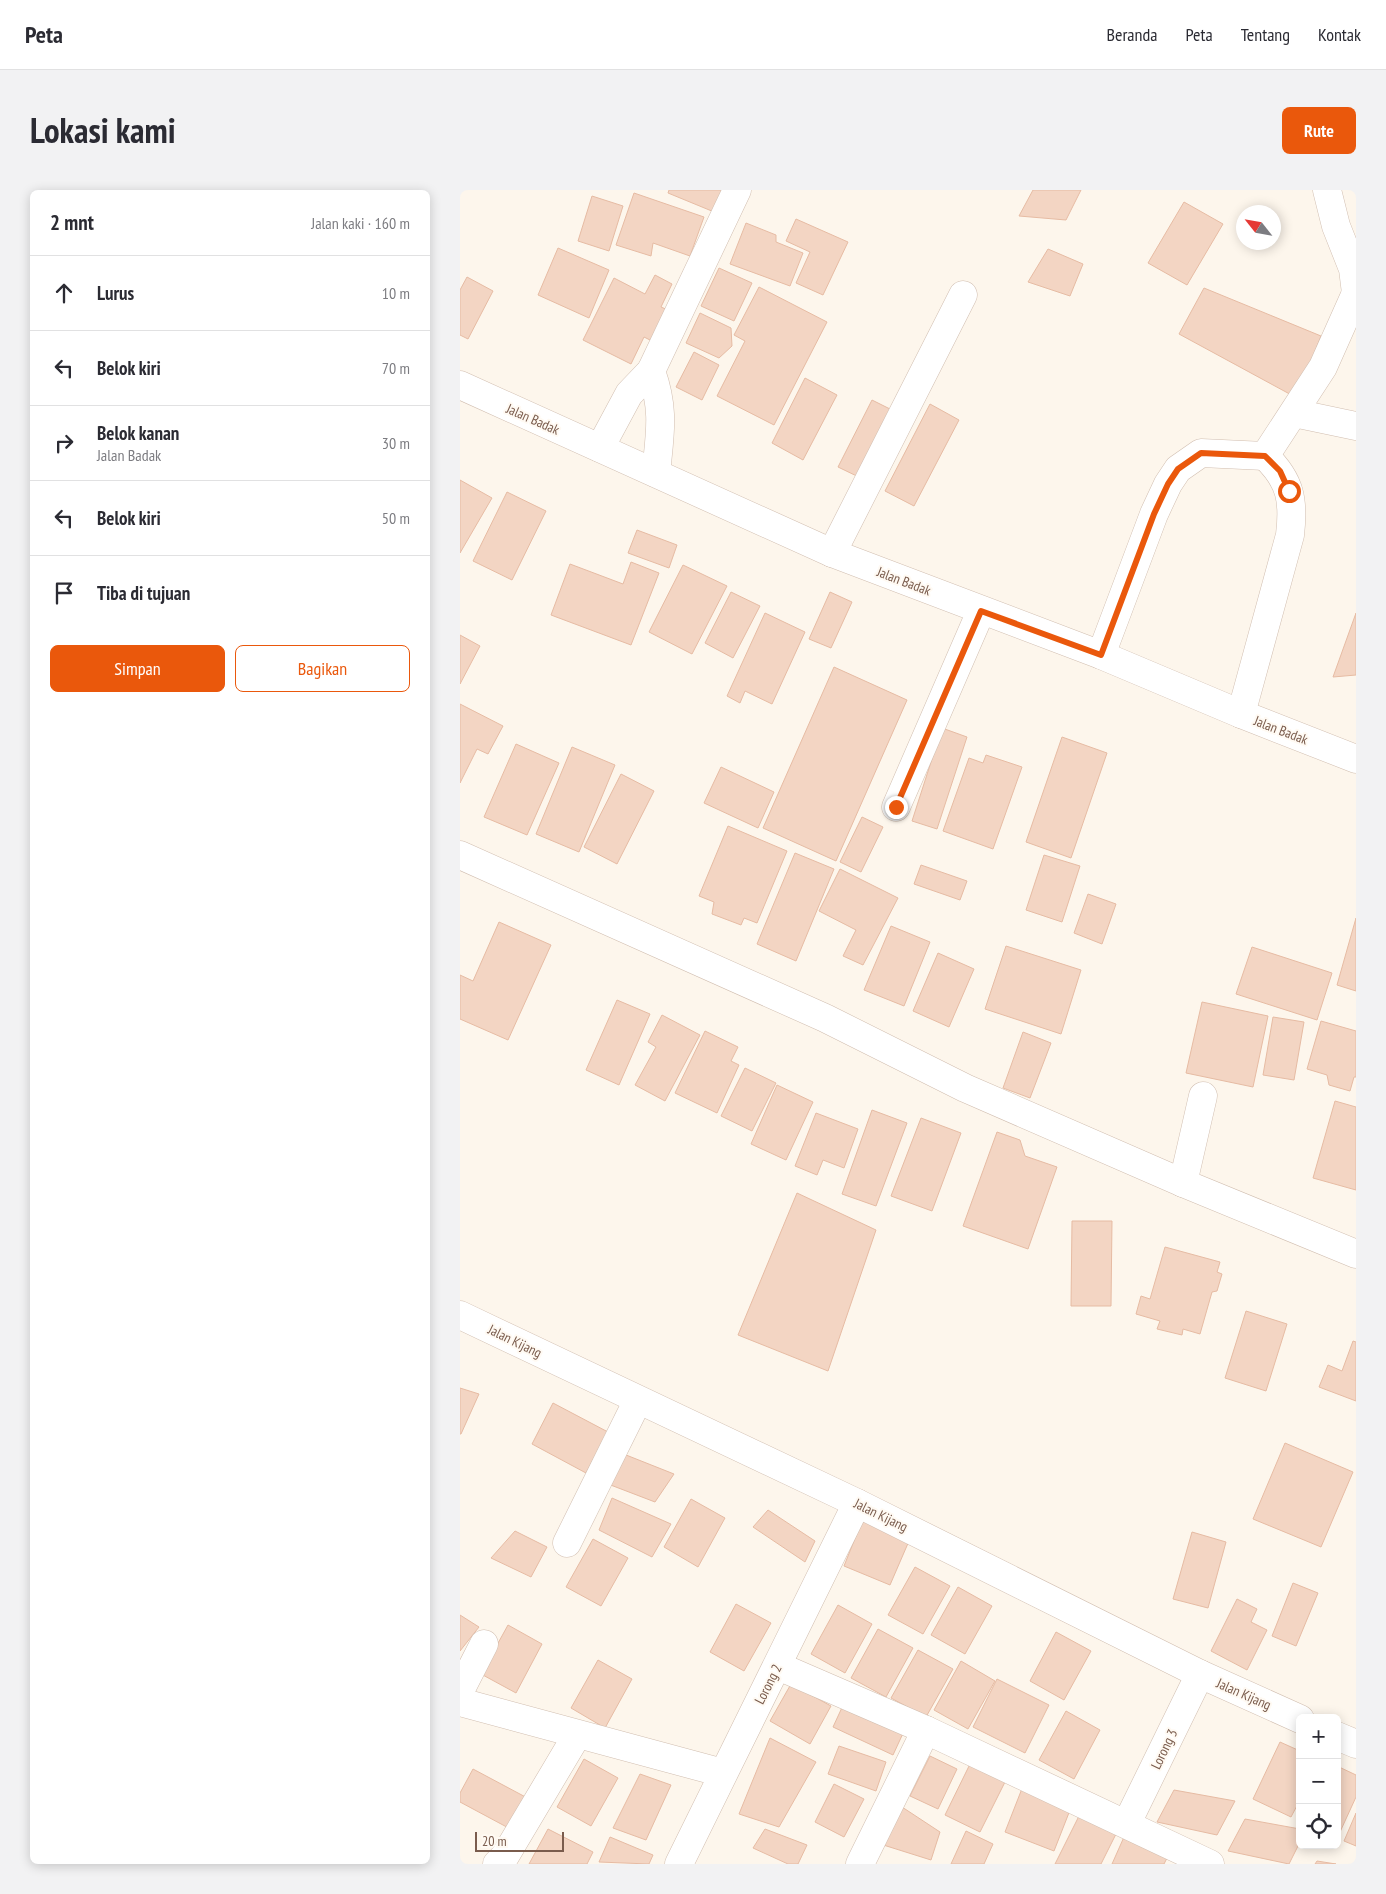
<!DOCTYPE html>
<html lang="id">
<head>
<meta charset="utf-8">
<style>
	:root { --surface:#fff; --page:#f2f2f3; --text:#2b2b33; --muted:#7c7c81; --line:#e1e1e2; --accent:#ea580c }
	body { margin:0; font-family:"PT Sans Narrow",sans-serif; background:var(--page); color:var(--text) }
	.controls { position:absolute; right:15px; bottom:15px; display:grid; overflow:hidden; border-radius:8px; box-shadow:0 2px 12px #0003 }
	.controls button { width:45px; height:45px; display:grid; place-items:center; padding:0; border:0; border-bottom:1px solid var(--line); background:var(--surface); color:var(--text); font:25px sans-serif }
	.compass { position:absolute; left:776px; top:15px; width:45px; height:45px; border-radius:50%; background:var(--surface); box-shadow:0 2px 12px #0003; rotate:301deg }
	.scale { position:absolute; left:15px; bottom:12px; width:89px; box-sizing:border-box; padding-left:5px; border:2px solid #7a5c4d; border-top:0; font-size:14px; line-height:18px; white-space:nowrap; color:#7a5c4d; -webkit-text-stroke:4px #fffaf3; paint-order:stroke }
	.stop { position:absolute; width:15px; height:15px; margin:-11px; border:4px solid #ea580c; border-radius:50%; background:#fff }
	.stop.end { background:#ea580c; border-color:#fff; box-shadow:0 1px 5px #0008 }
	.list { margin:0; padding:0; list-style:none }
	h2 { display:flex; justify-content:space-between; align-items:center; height:65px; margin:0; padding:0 20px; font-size:21px }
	h2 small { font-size:16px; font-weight:400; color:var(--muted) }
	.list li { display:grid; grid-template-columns:32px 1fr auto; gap:15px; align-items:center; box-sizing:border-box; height:75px; padding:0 20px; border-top:1px solid var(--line) }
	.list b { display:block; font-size:19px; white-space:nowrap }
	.list p { margin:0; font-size:16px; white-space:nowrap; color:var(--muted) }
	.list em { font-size:16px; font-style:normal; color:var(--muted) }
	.actions { display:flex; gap:10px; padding:15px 20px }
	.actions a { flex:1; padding:11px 0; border:1px solid var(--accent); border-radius:8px; text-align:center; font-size:18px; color:var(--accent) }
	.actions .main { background:var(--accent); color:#fff }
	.icon { flex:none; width:28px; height:28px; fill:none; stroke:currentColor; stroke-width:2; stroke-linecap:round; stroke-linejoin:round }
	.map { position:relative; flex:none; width:896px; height:1674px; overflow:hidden; border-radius:8px }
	header { display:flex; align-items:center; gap:30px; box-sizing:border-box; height:70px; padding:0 25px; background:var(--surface); border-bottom:1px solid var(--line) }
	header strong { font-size:24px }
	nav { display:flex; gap:28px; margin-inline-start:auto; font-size:18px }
	.intro { display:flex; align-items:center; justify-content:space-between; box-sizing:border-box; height:120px; padding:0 30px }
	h1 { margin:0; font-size:35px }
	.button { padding:12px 22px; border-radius:8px; background:var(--accent); color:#fff; font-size:18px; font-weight:700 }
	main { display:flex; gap:30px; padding:0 30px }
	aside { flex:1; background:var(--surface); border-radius:8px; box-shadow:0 2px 12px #0003 }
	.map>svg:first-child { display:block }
	.building { fill:#f3d5c3; stroke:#e6bba3 }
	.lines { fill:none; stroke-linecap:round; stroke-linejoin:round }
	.minor-casing { stroke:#d1beb0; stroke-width:29 }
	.minor { stroke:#fff; stroke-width:28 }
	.route { stroke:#ea580c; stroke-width:6 }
	.labels { text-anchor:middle; stroke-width:4; stroke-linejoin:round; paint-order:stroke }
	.street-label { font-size:14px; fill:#7a5c4d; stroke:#fffaf3 }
</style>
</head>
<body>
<header>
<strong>Peta</strong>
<nav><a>Beranda</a><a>Peta</a><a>Tentang</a><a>Kontak</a></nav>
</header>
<div class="intro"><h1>Lokasi kami</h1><a class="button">Rute</a></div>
<main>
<aside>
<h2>2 mnt<small>Jalan kaki · 160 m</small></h2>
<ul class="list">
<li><svg class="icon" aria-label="ahead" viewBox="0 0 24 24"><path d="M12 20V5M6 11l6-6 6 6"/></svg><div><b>Lurus</b></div><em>10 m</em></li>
<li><svg class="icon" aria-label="left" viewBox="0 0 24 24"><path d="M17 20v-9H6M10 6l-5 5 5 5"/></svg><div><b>Belok kiri</b></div><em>70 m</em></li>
<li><svg class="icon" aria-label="right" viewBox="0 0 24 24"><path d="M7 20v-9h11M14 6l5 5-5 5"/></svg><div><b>Belok kanan</b><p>Jalan Badak</p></div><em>30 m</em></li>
<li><svg class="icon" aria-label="left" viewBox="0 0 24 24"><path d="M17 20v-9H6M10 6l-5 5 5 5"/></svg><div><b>Belok kiri</b></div><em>50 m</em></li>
<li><svg class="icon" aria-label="arrive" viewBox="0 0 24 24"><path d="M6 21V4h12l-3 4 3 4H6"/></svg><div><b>Tiba di tujuan</b></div></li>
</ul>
<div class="actions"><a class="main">Simpan</a><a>Bagikan</a></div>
</aside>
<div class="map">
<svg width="896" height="1674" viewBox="0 0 896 1674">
	<rect width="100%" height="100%" fill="#fdf6ec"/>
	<g class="building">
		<polygon points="209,0 269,0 259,24 208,3"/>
		<polygon points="573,0 621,0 606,30 559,26"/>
		<polygon points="174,3 244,27 230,66 193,53 191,66 156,55"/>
		<polygon points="132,6 163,16 149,61 118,51"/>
		<polygon points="724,12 763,34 727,95 688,73"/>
		<polygon points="336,29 388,52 363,105 336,93 350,62 326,51"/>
		<polygon points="286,33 316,45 316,52 343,63 330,96 270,74"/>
		<polygon points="98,58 149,80 129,128 78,105"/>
		<polygon points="588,59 623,74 610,106 568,92"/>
		<polygon points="259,78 292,93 274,131 241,116"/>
		<polygon points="195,85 212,94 201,117 215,123 200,155 184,147 171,174 123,150 154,88 185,104"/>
		<polygon points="7,87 33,101 8,149 0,145 0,100"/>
		<polygon points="299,97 367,132 314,235 257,206 285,151 274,145"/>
		<polygon points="744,98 861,146 837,208 719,144"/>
		<polygon points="240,123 271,138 272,156 259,168 226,153"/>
		<polygon points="234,162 259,175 242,210 216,197"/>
		<polygon points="345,188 377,205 343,270 312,253"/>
		<polygon points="412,210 438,223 405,290 378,277"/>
		<polygon points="470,214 499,230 454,316 425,301"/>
		<polygon points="0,290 32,308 0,363"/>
		<polygon points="47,302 86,321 52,390 13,371"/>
		<polygon points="177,340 217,355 209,378 168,363"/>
		<polygon points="171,372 199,383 171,455 91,425 110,374 163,394"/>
		<polygon points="223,375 267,396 232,464 189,442"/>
		<polygon points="271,402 300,416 273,468 245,453"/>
		<polygon points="370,402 392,412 371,458 349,449"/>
		<polygon points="305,423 345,442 312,514 285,501 280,513 267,506"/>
		<polygon points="896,423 896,485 873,487"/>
		<polygon points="0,445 20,456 0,494"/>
		<polygon points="374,477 447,510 376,671 303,638"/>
		<polygon points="0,514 43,536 28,564 17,559 0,593"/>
		<polygon points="482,538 507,547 477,639 452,631"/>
		<polygon points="602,547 647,563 611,668 566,652"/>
		<polygon points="56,554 99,573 67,645 24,627"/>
		<polygon points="112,557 155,575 119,662 76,644"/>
		<polygon points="526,565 562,577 533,659 483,641 509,568 523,573"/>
		<polygon points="261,577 314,602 298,638 244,613"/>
		<polygon points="161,584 194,601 157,674 124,657"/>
		<polygon points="402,627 423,637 401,682 380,672"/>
		<polygon points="268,636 327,661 297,733 284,728 281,735 252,724 254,712 239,706"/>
		<polygon points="335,663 374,679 336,771 297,754"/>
		<polygon points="584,665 620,676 602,732 566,720"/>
		<polygon points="461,675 507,691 500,710 454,694"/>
		<polygon points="380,679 438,708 403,775 383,766 396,740 359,721"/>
		<polygon points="628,704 656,714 642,754 614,743"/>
		<polygon points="896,728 896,801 877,795"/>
		<polygon points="39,732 91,755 48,850 0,829 0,785 13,791"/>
		<polygon points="431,736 470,752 444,816 404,800"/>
		<polygon points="546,756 621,780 601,844 525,819"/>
		<polygon points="792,757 872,783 857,830 776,804"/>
		<polygon points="478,763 514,779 489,837 453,821"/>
		<polygon points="157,810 190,824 159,895 126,880"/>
		<polygon points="742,812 808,826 793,897 726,883"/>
		<polygon points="202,825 240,845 205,911 175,895 196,857 188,852"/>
		<polygon points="813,827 844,832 834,890 803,885"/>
		<polygon points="861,831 896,841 896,887 894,887 890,901 869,895 867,885 847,879"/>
		<polygon points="245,841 278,857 271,871 279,875 257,923 215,903"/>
		<polygon points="563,842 591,853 570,908 543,898"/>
		<polygon points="285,878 316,893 292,941 261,926"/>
		<polygon points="317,895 353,912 326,970 291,954"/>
		<polygon points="875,911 896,917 896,1000 853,988"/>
		<polygon points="412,920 447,933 416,1016 382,1004"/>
		<polygon points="356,923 398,939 384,978 363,970 357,985 335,976"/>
		<polygon points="461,928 501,943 472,1021 431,1006"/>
		<polygon points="537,942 560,950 565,966 597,977 568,1059 503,1036"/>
		<polygon points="337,1003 416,1040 368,1181 278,1145"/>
		<polygon points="612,1031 652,1031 651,1116 611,1116"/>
		<polygon points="705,1057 760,1072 757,1082 762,1084 757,1101 752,1102 740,1144 723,1139 722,1145 697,1139 700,1131 676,1124 681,1106 690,1109"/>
		<polygon points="786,1121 827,1134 806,1201 765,1188"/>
		<polygon points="893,1151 896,1152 896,1211 859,1197 868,1175 882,1181"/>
		<polygon points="0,1198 19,1204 1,1244 0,1244"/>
		<polygon points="93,1213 148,1242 126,1283 72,1254"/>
		<polygon points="825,1253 893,1282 861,1357 793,1329"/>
		<polygon points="156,1261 214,1284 195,1312 148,1294"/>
		<polygon points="152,1308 211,1334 192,1367 139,1340"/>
		<polygon points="231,1309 265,1328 238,1377 204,1357"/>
		<polygon points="308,1320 355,1351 345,1372 293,1337"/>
		<polygon points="402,1331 449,1351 430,1395 384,1376"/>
		<polygon points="55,1341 87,1357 71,1387 31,1368"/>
		<polygon points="732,1342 766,1352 748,1418 713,1409"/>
		<polygon points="133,1349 168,1368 141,1416 106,1397"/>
		<polygon points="455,1377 490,1396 463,1444 428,1425"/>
		<polygon points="833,1393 858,1403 836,1456 812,1446"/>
		<polygon points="498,1397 532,1416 505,1464 471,1445"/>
		<polygon points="777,1409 797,1419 791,1432 807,1440 787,1480 751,1461"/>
		<polygon points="276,1414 311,1433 284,1481 250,1462"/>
		<polygon points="378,1415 412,1434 385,1483 351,1464"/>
		<polygon points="0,1425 19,1437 0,1461"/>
		<polygon points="48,1435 82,1454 56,1503 21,1484"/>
		<polygon points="418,1439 453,1458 426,1507 391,1488"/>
		<polygon points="596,1442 631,1461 604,1510 570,1491"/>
		<polygon points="458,1460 493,1479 466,1527 431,1508"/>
		<polygon points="138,1470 172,1489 145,1538 111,1518"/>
		<polygon points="501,1471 535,1491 508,1539 474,1520"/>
		<polygon points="537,1489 589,1515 565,1563 513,1537"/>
		<polygon points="331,1494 371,1516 350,1554 310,1531"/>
		<polygon points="385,1511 445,1539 433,1565 373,1537"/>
		<polygon points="606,1521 640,1540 614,1589 579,1570"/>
		<polygon points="310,1548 356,1572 319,1637 279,1624"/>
		<polygon points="820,1552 840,1561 840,1610 831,1627 793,1609"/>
		<polygon points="379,1556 426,1572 416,1601 368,1584"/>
		<polygon points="470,1566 497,1579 478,1619 450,1606"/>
		<polygon points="124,1569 158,1588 131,1636 97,1617"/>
		<polygon points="511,1572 546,1590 520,1642 485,1625"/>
		<polygon points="877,1576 896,1585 896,1607 880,1642 877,1640"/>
		<polygon points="13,1579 73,1611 56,1642 0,1612 0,1603"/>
		<polygon points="180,1584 211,1595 186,1650 153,1638"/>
		<polygon points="374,1594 404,1609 384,1647 355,1632"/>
		<polygon points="563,1596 612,1615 594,1661 545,1642"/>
		<polygon points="714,1600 775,1611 757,1645 697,1632"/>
		<polygon points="442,1617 480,1642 471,1670 417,1653"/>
		<polygon points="896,1623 896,1656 884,1651"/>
		<polygon points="619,1626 656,1644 641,1674 595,1674"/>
		<polygon points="785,1629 840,1639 840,1652 829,1674 768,1661"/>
		<polygon points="88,1639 133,1662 127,1674 69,1674"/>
		<polygon points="305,1639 347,1655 338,1674 328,1674 293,1658"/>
		<polygon points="506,1641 533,1654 524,1674 491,1674"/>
		<polygon points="150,1647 193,1665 189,1674 139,1672"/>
		<polygon points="664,1647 708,1666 704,1674 652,1674"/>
		<polygon points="857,1671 876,1674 855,1674"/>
	</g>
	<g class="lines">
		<g class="minor-casing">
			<g id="minor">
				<polyline points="867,0 876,36 893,79 896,103"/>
				<polyline points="0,195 372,363 641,465 781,524 896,569"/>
				<polyline points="834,223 896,236"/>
				<polyline points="140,258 169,204 191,181"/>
				<path d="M196,283C200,243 205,220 191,181L277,0"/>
				<polyline points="372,363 503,105"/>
				<polyline points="641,465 694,324 708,294 718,279 741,263 805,266"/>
				<path d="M781,524L830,345C834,311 831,291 805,266L863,177L896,103"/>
				<polyline points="436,617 521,421"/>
				<polyline points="0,665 365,828 505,898 723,993 896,1064"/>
				<polyline points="723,993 743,906"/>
				<polyline points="0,1125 397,1313 740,1484 840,1529"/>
				<polyline points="107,1353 178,1210"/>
				<polyline points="318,1476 466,1540 750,1674"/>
				<polyline points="0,1501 24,1454"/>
				<polyline points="0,1512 263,1583"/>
				<polyline points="877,1546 896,1554"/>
				<polyline points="667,1633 740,1484"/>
				<polyline points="37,1674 45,1666 117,1545"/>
				<polyline points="219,1674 397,1313"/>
				<polyline points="400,1674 466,1540"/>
			</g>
		</g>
		<use href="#minor" class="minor"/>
	</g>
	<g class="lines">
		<polyline class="route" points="436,617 521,421 641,465 694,324 708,294 718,279 741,263 805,266 820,281 829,301"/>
	</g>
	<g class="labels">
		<g class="street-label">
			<text transform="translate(73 229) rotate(24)" y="5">Jalan Badak</text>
			<text transform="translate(444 391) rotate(21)" y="5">Jalan Badak</text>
			<text transform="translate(821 540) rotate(21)" y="5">Jalan Badak</text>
			<text transform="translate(55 1151) rotate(26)" y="5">Jalan Kijang</text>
			<text transform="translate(421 1325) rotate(26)" y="5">Jalan Kijang</text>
			<text transform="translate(308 1494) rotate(-63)" y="5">Lorong 2</text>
			<text transform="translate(784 1504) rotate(24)" y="5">Jalan Kijang</text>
			<text transform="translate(704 1559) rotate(-64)" y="5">Lorong 3</text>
		</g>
	</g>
</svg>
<div class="controls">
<button>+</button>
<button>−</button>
<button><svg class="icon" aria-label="locate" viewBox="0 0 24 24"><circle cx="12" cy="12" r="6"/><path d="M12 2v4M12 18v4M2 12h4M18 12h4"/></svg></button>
</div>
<svg class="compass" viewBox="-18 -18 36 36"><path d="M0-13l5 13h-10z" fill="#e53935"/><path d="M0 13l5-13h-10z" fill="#7c7c81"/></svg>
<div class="scale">20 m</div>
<div class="stop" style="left:829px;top:301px"></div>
<div class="stop end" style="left:436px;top:617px"></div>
</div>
</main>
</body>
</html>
